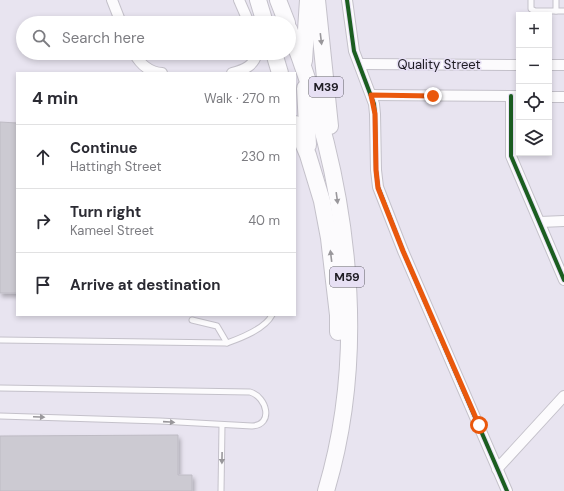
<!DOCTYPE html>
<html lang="en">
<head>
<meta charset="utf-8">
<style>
	:root { --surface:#fff; --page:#f7f7f7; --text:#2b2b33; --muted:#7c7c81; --line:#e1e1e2 }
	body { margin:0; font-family:"DM Sans",sans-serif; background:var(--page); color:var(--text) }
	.controls { position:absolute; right:12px; top:12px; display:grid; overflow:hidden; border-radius:0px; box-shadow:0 2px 6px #0003 }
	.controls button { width:36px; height:36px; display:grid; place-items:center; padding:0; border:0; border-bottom:1px solid var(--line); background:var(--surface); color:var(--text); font:20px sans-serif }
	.stop { position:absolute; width:12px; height:12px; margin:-9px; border:3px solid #ea580c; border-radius:50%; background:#fff }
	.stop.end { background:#ea580c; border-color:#fff; box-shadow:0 1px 4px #0008 }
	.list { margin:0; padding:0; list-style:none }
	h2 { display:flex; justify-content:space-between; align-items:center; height:52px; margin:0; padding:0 16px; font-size:17px }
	h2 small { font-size:13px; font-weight:400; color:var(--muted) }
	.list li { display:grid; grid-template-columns:26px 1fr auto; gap:12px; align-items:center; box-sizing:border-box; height:64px; padding:0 16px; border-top:1px solid var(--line) }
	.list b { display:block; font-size:15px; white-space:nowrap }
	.list p { margin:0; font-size:13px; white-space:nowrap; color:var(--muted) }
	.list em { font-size:13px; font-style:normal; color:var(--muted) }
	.icon { flex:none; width:22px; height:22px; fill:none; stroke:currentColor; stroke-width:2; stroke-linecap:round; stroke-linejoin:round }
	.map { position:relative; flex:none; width:564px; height:491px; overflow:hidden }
	.search { position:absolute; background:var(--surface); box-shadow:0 2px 6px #0003; left:16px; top:16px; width:280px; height:44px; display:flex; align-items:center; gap:10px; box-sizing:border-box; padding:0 14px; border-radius:22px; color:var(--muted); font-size:15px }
	.panel { position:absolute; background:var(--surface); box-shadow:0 2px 6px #0003; left:16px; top:72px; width:280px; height:244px; border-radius:0px }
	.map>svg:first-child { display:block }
	.building { fill:#cccad2; stroke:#bebbc4; filter:url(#shadow) }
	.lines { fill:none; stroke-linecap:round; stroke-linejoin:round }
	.service-casing { stroke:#c4c1ca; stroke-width:7 }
	.minor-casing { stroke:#c4c1ca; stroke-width:12 }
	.primary-casing { stroke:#c4c1ca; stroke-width:18 }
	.service { stroke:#fcfbfd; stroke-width:5 }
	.minor { stroke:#fcfbfd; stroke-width:10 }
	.primary { stroke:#fcfbfd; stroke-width:16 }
	.cycleway-casing { stroke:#e7e0f4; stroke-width:6 }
	.cycleway { stroke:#1b5e20; stroke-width:4 }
	.oneway { fill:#99979b }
	.route { stroke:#ea580c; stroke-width:5 }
	.labels { text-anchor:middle; stroke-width:3; stroke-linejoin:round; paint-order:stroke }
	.shield { fill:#e7e0f4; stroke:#5b5862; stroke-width:1 }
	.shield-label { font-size:12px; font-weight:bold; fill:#1f1d24 }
	.street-label { font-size:13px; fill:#1f1d24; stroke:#e7e0f4 }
</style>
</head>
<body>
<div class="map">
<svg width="564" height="491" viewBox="0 0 564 491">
	<defs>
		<filter id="shadow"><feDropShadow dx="2" dy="3.5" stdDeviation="2" flood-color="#0004"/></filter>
	</defs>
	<rect width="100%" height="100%" fill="#e8e4f0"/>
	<g class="building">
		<polygon points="0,122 17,123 17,293 0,293"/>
		<polygon points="178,435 178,475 192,475 192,491 0,491 0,436"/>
	</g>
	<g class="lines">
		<g class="service-casing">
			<g id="service">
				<polyline points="531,0 531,9 535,11 564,11"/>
				<polyline points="556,11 556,0"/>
				<path d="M192,320L217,326L227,343C241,338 265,329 272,315"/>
				<polyline points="0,340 227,343"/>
				<path d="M0,388L250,392C267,397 274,425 252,426L160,421L0,416"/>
				<polyline points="221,491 222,425"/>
			</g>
		</g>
		<g class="minor-casing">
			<g id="minor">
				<polyline points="112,0 121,23"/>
				<polyline points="239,0 249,23"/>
				<polyline points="347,0 354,51 374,104 375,114 376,170 378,187 403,251 507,491"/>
				<path d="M134,53C140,64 149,72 162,73"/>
				<polyline points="360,64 519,65"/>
				<polyline points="549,65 564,65"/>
				<path d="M232,73C244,70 254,66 257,53"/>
				<polyline points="371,95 519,96"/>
				<polyline points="511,96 511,156 564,280"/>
				<polyline points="549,97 564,97"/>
				<polyline points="540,222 564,221"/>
				<polyline points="497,469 564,396"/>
			</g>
		</g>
		<g class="primary-casing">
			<g id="primary">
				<polyline points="258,0 265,23"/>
				<polyline points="278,0 287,23"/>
				<polyline points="317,0 330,126"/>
				<path d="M289,29C346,172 371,341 326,491"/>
				<polyline points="274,53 280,73"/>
				<polyline points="304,61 308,0"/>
				<polyline points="305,88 308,145"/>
				<polyline points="295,124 308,155 322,201 329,238 338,315 338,332"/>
			</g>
		</g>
		<use href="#service" class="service"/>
		<use href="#minor" class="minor"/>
		<use href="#primary" class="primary"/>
		<g class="cycleway-casing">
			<g id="cycleway">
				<polyline points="347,0 354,51 374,104 375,114 376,170 378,187 403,251 507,491"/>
				<polyline points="511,96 511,156 564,280"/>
			</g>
		</g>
		<use href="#cycleway" class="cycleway"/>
	</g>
	<defs><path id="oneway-solid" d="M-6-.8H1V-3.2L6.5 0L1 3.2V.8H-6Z"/></defs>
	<g class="oneway">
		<use href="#oneway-solid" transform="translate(321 39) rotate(83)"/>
		<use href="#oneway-solid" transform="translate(337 198) rotate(82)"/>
		<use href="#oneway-solid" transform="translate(331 256) rotate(-97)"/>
		<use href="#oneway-solid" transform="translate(39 417) rotate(2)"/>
		<use href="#oneway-solid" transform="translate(169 422) rotate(4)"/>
		<use href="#oneway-solid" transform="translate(222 458) rotate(91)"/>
	</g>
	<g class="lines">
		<polyline class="route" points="433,96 371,95 375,114 376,170 378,188 403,251 479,425"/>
	</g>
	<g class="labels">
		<g class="shield">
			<rect x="309" y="77" width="34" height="20" rx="3"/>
			<rect x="330" y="267" width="34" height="20" rx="3"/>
		</g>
		<g class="shield-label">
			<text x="326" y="91">M39</text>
			<text x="347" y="281">M59</text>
		</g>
		<g class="street-label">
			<text x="439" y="69">Quality Street</text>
		</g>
	</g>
</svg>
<div class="controls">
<button>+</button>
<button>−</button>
<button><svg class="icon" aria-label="locate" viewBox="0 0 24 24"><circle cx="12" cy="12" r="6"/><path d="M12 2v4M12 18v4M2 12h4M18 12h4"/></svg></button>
<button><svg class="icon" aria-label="layers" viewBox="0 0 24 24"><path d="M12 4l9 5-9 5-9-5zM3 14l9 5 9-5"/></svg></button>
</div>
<div class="stop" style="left:479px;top:425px"></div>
<div class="stop end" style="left:433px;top:96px"></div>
<div class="search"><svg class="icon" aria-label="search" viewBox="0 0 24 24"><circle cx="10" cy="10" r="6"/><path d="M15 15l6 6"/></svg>Search here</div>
<section class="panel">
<h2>4 min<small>Walk · 270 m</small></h2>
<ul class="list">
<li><svg class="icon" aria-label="ahead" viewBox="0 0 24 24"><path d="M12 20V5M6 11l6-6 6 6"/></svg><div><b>Continue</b><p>Hattingh Street</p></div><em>230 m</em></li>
<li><svg class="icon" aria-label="right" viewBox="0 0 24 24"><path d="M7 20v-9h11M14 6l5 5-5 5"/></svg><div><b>Turn right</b><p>Kameel Street</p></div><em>40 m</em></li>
<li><svg class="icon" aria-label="arrive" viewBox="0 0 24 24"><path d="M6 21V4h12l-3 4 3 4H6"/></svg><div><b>Arrive at destination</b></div></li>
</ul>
</section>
</div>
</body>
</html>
